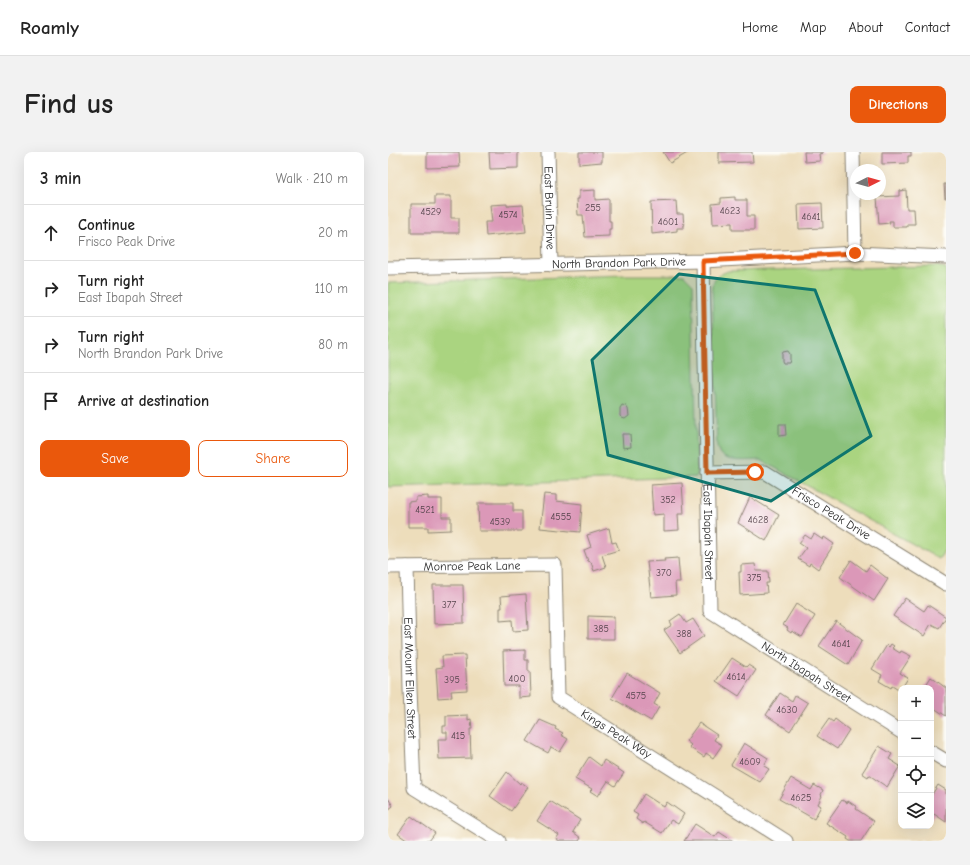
<!DOCTYPE html>
<html lang="en">
<head>
<meta charset="utf-8">
<style>
	:root { --surface:#fff; --page:#f2f2f2; --text:#222; --muted:#767676; --line:#e0e0e0; --accent:#ea580c }
	body { margin:0; font-family:"Comic Neue",sans-serif; background:var(--page); color:var(--text) }
	.controls { position:absolute; right:12px; bottom:12px; display:grid; overflow:hidden; border-radius:8px; box-shadow:0 4px 16px #0002 }
	.controls button { width:36px; height:36px; display:grid; place-items:center; padding:0; border:0; border-bottom:1px solid var(--line); background:var(--surface); color:var(--text); font:20px sans-serif }
	.compass { position:absolute; left:462px; top:12px; width:36px; height:36px; border-radius:50%; background:var(--surface); box-shadow:0 4px 16px #0002; rotate:85deg }
	.stop { position:absolute; width:12px; height:12px; margin:-9px; border:3px solid #ea580c; border-radius:50%; background:#fff }
	.stop.end { background:#ea580c; border-color:#fff; box-shadow:0 1px 4px #0008 }
	.list { margin:0; padding:0; list-style:none }
	h2 { display:flex; justify-content:space-between; align-items:center; height:52px; margin:0; padding:0 16px; font-size:17px }
	h2 small { font-size:13px; font-weight:400; color:var(--muted) }
	.list li { display:grid; grid-template-columns:26px 1fr auto; gap:12px; align-items:center; box-sizing:border-box; height:56px; padding:0 16px; border-top:1px solid var(--line) }
	.list b { display:block; font-size:15px; white-space:nowrap }
	.list p { margin:0; font-size:13px; white-space:nowrap; color:var(--muted) }
	.list em { font-size:13px; font-style:normal; color:var(--muted) }
	.actions { display:flex; gap:8px; padding:12px 16px }
	.actions a { flex:1; padding:9px 0; border:1px solid var(--accent); border-radius:8px; text-align:center; font-size:14px; color:var(--accent) }
	.actions .main { background:var(--accent); color:#fff }
	.icon { flex:none; width:22px; height:22px; fill:none; stroke:currentColor; stroke-width:2; stroke-linecap:round; stroke-linejoin:round }
	.map { position:relative; flex:none; width:558px; height:689px; overflow:hidden; border-radius:8px }
	header { display:flex; align-items:center; gap:24px; box-sizing:border-box; height:56px; padding:0 20px; background:var(--surface); border-bottom:1px solid var(--line) }
	header strong { font-size:19px }
	nav { display:flex; gap:22px; margin-inline-start:auto; font-size:14px }
	.intro { display:flex; align-items:center; justify-content:space-between; box-sizing:border-box; height:96px; padding:0 24px }
	h1 { margin:0; font-size:28px }
	.button { padding:10px 18px; border-radius:8px; background:var(--accent); color:#fff; font-size:14px; font-weight:700 }
	main { display:flex; gap:24px; padding:0 24px }
	aside { flex:1; background:var(--surface); border-radius:8px; box-shadow:0 4px 16px #0002 }
	.map>svg:first-child { display:block }
	.green { fill:#aad480; stroke:#6a8056 }
	.building { fill:#db98b8 }
	.lines { fill:none; stroke-linecap:round; stroke-linejoin:round }
	.minor-casing { stroke:#8c8473; stroke-width:15 }
	.minor { stroke:#fff; stroke-width:13 }
	.route { stroke:#ea580c; stroke-width:5 }
	.marked { fill:#0f766e; fill-opacity:0.2; stroke:#0f766e; stroke-width:3; stroke-linejoin:round }
	.labels { text-anchor:middle; stroke-width:4; stroke-linejoin:round; paint-order:stroke }
	.number-label { font-size:10px; fill:#57464e }
	.street-label { font-size:12px; fill:#2b2b2b; stroke:#fdfcf7 }
</style>
</head>
<body>
<header>
<strong>Roamly</strong>
<nav><a>Home</a><a>Map</a><a>About</a><a>Contact</a></nav>
</header>
<div class="intro"><h1>Find us</h1><a class="button">Directions</a></div>
<main>
<aside>
<h2>3 min<small>Walk · 210 m</small></h2>
<ul class="list">
<li><svg class="icon" aria-label="ahead" viewBox="0 0 24 24"><path d="M12 20V5M6 11l6-6 6 6"/></svg><div><b>Continue</b><p>Frisco Peak Drive</p></div><em>20 m</em></li>
<li><svg class="icon" aria-label="right" viewBox="0 0 24 24"><path d="M7 20v-9h11M14 6l5 5-5 5"/></svg><div><b>Turn right</b><p>East Ibapah Street</p></div><em>110 m</em></li>
<li><svg class="icon" aria-label="right" viewBox="0 0 24 24"><path d="M7 20v-9h11M14 6l5 5-5 5"/></svg><div><b>Turn right</b><p>North Brandon Park Drive</p></div><em>80 m</em></li>
<li><svg class="icon" aria-label="arrive" viewBox="0 0 24 24"><path d="M6 21V4h12l-3 4 3 4H6"/></svg><div><b>Arrive at destination</b></div></li>
</ul>
<div class="actions"><a class="main">Save</a><a>Share</a></div>
</aside>
<div class="map">
<svg width="558" height="689" viewBox="0 0 558 689">
	<rect width="100%" height="100%" fill="#fdfcf7"/>
	<filter id="ink" filterUnits="userSpaceOnUse"><feTurbulence type="fractalNoise" baseFrequency=".025" numOctaves="2"/><feDisplacementMap in="SourceGraphic" scale="8" xChannelSelector="R" yChannelSelector="G"/><feConvolveMatrix kernelMatrix="1 2 1 2 8 2 1 2 1" color-interpolation-filters="sRGB"/></filter>
	<filter id="wash" filterUnits="userSpaceOnUse"><feTurbulence type="fractalNoise" baseFrequency=".012" numOctaves="4" result="noise"/><feDisplacementMap in="SourceGraphic" scale="16" xChannelSelector="R" yChannelSelector="G"/><feGaussianBlur stdDeviation="0.9" result="paint"/><feColorMatrix in="noise" values="0 0 0 0 0 0 0 0 0 0 0 0 0 0 0 0 0 1.4 0 .05"/><feComposite in="paint" operator="in"/></filter>
	<g filter="url(#wash)">
		<rect width="100%" height="100%" fill="#edddbb"/>
		<g class="green">
			<path d="M548,114L558,116V396L551,407L373,308C363,308 340,311 333,303C331,301 330,297 329,295L324,134C327,125 332,122 340,119Z"/>
			<polygon points="238,123 296,123 305,132 309,325 0,335 0,131"/>
		</g>
		<g id="blocks">
			<g class="building">
				<polygon points="39,0 71,0 72,15 39,16"/>
				<polygon points="101,0 130,0 130,16 102,17"/>
				<polygon points="191,0 214,0 214,10 191,12"/>
				<polygon points="275,0 301,0 282,11"/>
				<polygon points="331,0 364,0 365,10 331,11"/>
				<polygon points="416,0 435,0 435,1 431,2 432,9 417,10"/>
				<polygon points="494,0 523,0 523,4 520,4 520,11 494,12"/>
				<polygon points="556,32 558,32 558,46 557,46"/>
				<polygon points="207,38 207,48 221,47 221,69 223,69 223,77 221,77 221,84 197,85 195,63 190,63 189,47 191,47 191,39"/>
				<polygon points="518,38 519,57 526,57 527,72 519,72 519,75 505,75 505,69 501,69 502,71 491,72 489,45 511,44 511,39"/>
				<polygon points="47,44 63,44 63,66 71,66 71,81 23,81 23,52 47,52"/>
				<polygon points="347,45 347,48 359,48 359,64 366,64 366,78 344,78 344,71 325,72 324,52 333,51 333,46"/>
				<polygon points="288,49 289,62 295,62 296,76 289,76 289,79 264,82 263,50"/>
				<polygon points="434,51 435,76 411,77 410,52"/>
				<polygon points="119,52 119,54 135,53 138,80 98,84 97,70 104,70 102,53"/>
				<polygon points="400,199 402,202 402,208 401,211 395,211 394,209 394,202 395,200"/>
				<polygon points="234,253 238,254 240,257 241,264 237,267 234,266 232,264 232,256"/>
				<polygon points="391,272 397,272 398,283 391,284"/>
				<polygon points="234,282 242,282 243,295 235,296"/>
				<polygon points="294,331 296,362 290,362 291,378 276,379 276,362 265,363 263,333"/>
				<polygon points="156,342 168,343 168,349 194,352 192,380 152,376"/>
				<polygon points="40,344 40,347 54,347 54,365 63,365 63,378 40,379 40,375 20,375 20,350 28,349 28,345"/>
				<polygon points="362,345 391,363 378,389 350,371"/>
				<polygon points="90,351 125,351 125,359 134,359 134,379 91,379"/>
				<polygon points="221,376 224,391 228,390 231,398 214,403 218,415 206,419 203,410 200,409 196,398 203,395 199,383"/>
				<polygon points="426,382 435,388 436,385 446,392 430,417 422,411 421,414 410,407 418,396 411,391 417,383 423,387"/>
				<polygon points="290,406 292,430 287,430 288,443 263,445 259,410 277,409 276,407"/>
				<polygon points="463,408 478,419 482,413 500,427 486,449 452,425"/>
				<polygon points="367,412 368,419 380,419 381,431 378,431 379,441 352,443 351,420 353,420 353,413"/>
				<polygon points="45,433 75,433 76,471 46,472"/>
				<polygon points="138,442 140,478 125,479 124,468 112,469 112,456 114,456 113,444"/>
				<polygon points="517,446 536,459 540,453 558,465 551,476 543,472 536,484 505,464"/>
				<polygon points="408,452 427,464 414,485 404,479 403,481 399,478 400,476 395,473"/>
				<polygon points="292,462 298,471 305,467 316,484 292,501 276,478 284,473 282,469"/>
				<polygon points="200,464 226,465 226,487 200,487"/>
				<polygon points="448,469 474,488 460,513 431,494"/>
				<polygon points="503,492 506,494 504,496 512,501 513,499 523,504 512,521 520,526 512,539 504,534 503,536 491,529 494,523 484,517 499,493 501,495"/>
				<polygon points="137,498 137,508 140,508 140,519 142,519 143,545 131,546 131,534 116,534 115,499"/>
				<polygon points="77,503 79,538 63,539 64,545 50,546 48,516 55,515 54,504"/>
				<polygon points="344,506 358,515 360,513 368,518 351,544 328,529"/>
				<polygon points="239,521 272,541 266,552 271,555 263,569 224,546"/>
				<polygon points="543,525 558,536 558,564 543,554 543,536 536,536"/>
				<polygon points="392,541 404,549 407,543 420,551 402,579 378,563"/>
				<polygon points="80,563 80,568 83,567 84,577 82,577 83,606 51,607 50,587 59,587 59,580 55,580 55,574 58,574 58,564"/>
				<polygon points="441,567 445,570 447,567 461,578 449,597 429,584"/>
				<polygon points="152,568 168,575 167,577 175,581 173,583 180,587 172,600 163,595 160,601 139,589"/>
				<polygon points="311,571 329,583 326,588 334,593 325,606 318,601 316,605 301,595 303,593 298,589"/>
				<polygon points="356,591 380,606 376,614 381,617 372,630 343,613"/>
				<polygon points="491,594 504,602 501,607 512,614 499,635 481,623 480,625 474,621"/>
				<polygon points="201,605 213,614 216,608 236,621 227,634 220,629 210,644 202,639 204,637 187,627"/>
				<polygon points="119,620 132,632 133,630 140,635 123,659 102,644"/>
				<polygon points="403,626 423,638 426,633 435,638 433,643 434,644 430,652 433,654 426,667 391,647"/>
				<polygon points="550,633 558,638 558,670 546,662 543,667 543,644"/>
				<polygon points="256,642 276,655 279,650 296,662 290,672 283,668 274,681 256,670 255,672 248,667 250,663 245,660"/>
				<polygon points="0,646 5,654 0,658"/>
				<polygon points="454,648 459,651 460,649 469,655 468,657 486,669 473,689 462,689 459,687 460,685 438,671"/>
				<polygon points="162,649 192,668 185,680 193,686 191,689 172,689 168,687 171,683 149,669"/>
				<polygon points="23,664 47,681 41,689 20,689 10,682"/>
				<polygon points="307,672 327,685 331,680 345,689 296,689"/>
			</g>
		</g>
	</g>
	<g filter="url(#ink)">
		<use href="#blocks" fill-opacity="0" stroke="#8c8473" stroke-width="1"/>
		<g class="lines">
			<g class="minor-casing">
				<g id="minor">
					<path id="s1" d="M160,0L163,113"/>
					<polyline points="465,0 467,101"/>
					<path id="s2" d="M315,109L322,459L513,580"/>
					<path id="s3" d="M0,116L315,109L467,101L558,105"/>
					<path id="s4" d="M319,321L377,320L558,432"/>
					<path id="s5" d="M0,415L167,413L170,545L398,689"/>
					<path id="s6" d="M19,415L22,537L26,636L111,689"/>
					<polyline points="543,600 558,609"/>
				</g>
			</g>
			<use href="#minor" class="minor"/>
		</g>
	</g>
	<g class="lines" filter="url(#ink)">
		<polyline class="route" points="367,320 319,321 315,109 467,101"/>
	</g>
	<path class="marked" d="M291,122L427,138L483,284L383,349L220,303L204,208Z"/>
	<g class="labels">
		<g class="number-label">
			<text x="205" y="59">255</text>
			<text x="342" y="62">4623</text>
			<text x="43" y="63">4529</text>
			<text x="120" y="66">4574</text>
			<text x="423" y="68">4641</text>
			<text x="280" y="73">4601</text>
			<text x="280" y="351">352</text>
			<text x="37" y="361">4521</text>
			<text x="173" y="368">4555</text>
			<text x="370" y="371">4628</text>
			<text x="112" y="373">4539</text>
			<text x="276" y="424">370</text>
			<text x="366" y="429">375</text>
			<text x="61" y="456">377</text>
			<text x="213" y="480">385</text>
			<text x="296" y="485">388</text>
			<text x="453" y="495">4641</text>
			<text x="348" y="528">4614</text>
			<text x="129" y="530">400</text>
			<text x="64" y="531">395</text>
			<text x="248" y="547">4575</text>
			<text x="399" y="561">4630</text>
			<text x="70" y="587">415</text>
			<text x="362" y="613">4609</text>
			<text x="413" y="649">4625</text>
		</g>
		<g class="street-label">
			<text dy="4" stroke="none"><textPath href="#s1" startOffset="56">East Bruin Drive</textPath></text>
			<text dy="4" stroke="none"><textPath href="#s3" startOffset="231">North Brandon Park Drive</textPath></text>
			<text dy="4" stroke="none"><textPath href="#s4" startOffset="136">Frisco Peak Drive</textPath></text>
			<text dy="4" stroke="none"><textPath href="#s2" startOffset="271">East Ibapah Street</textPath></text>
			<text dy="4" stroke="none"><textPath href="#s5" startOffset="84">Monroe Peak Lane</textPath></text>
			<text dy="4" stroke="none"><textPath href="#s2" startOffset="464">North Ibapah Street</textPath></text>
			<text dy="4" stroke="none"><textPath href="#s6" startOffset="111">East Mount Ellen Street</textPath></text>
			<text dy="4" stroke="none"><textPath href="#s5" startOffset="368">Kings Peak Way</textPath></text>
		</g>
	</g>
</svg>
<div class="controls">
<button>+</button>
<button>−</button>
<button><svg class="icon" aria-label="locate" viewBox="0 0 24 24"><circle cx="12" cy="12" r="6"/><path d="M12 2v4M12 18v4M2 12h4M18 12h4"/></svg></button>
<button><svg class="icon" aria-label="layers" viewBox="0 0 24 24"><path d="M12 4l9 5-9 5-9-5zM3 14l9 5 9-5"/></svg></button>
</div>
<svg class="compass" viewBox="-18 -18 36 36"><path d="M0-13l5 13h-10z" fill="#e53935"/><path d="M0 13l5-13h-10z" fill="#767676"/></svg>
<div class="stop" style="left:367px;top:320px"></div>
<div class="stop end" style="left:467px;top:101px"></div>
</div>
</main>
</body>
</html>
